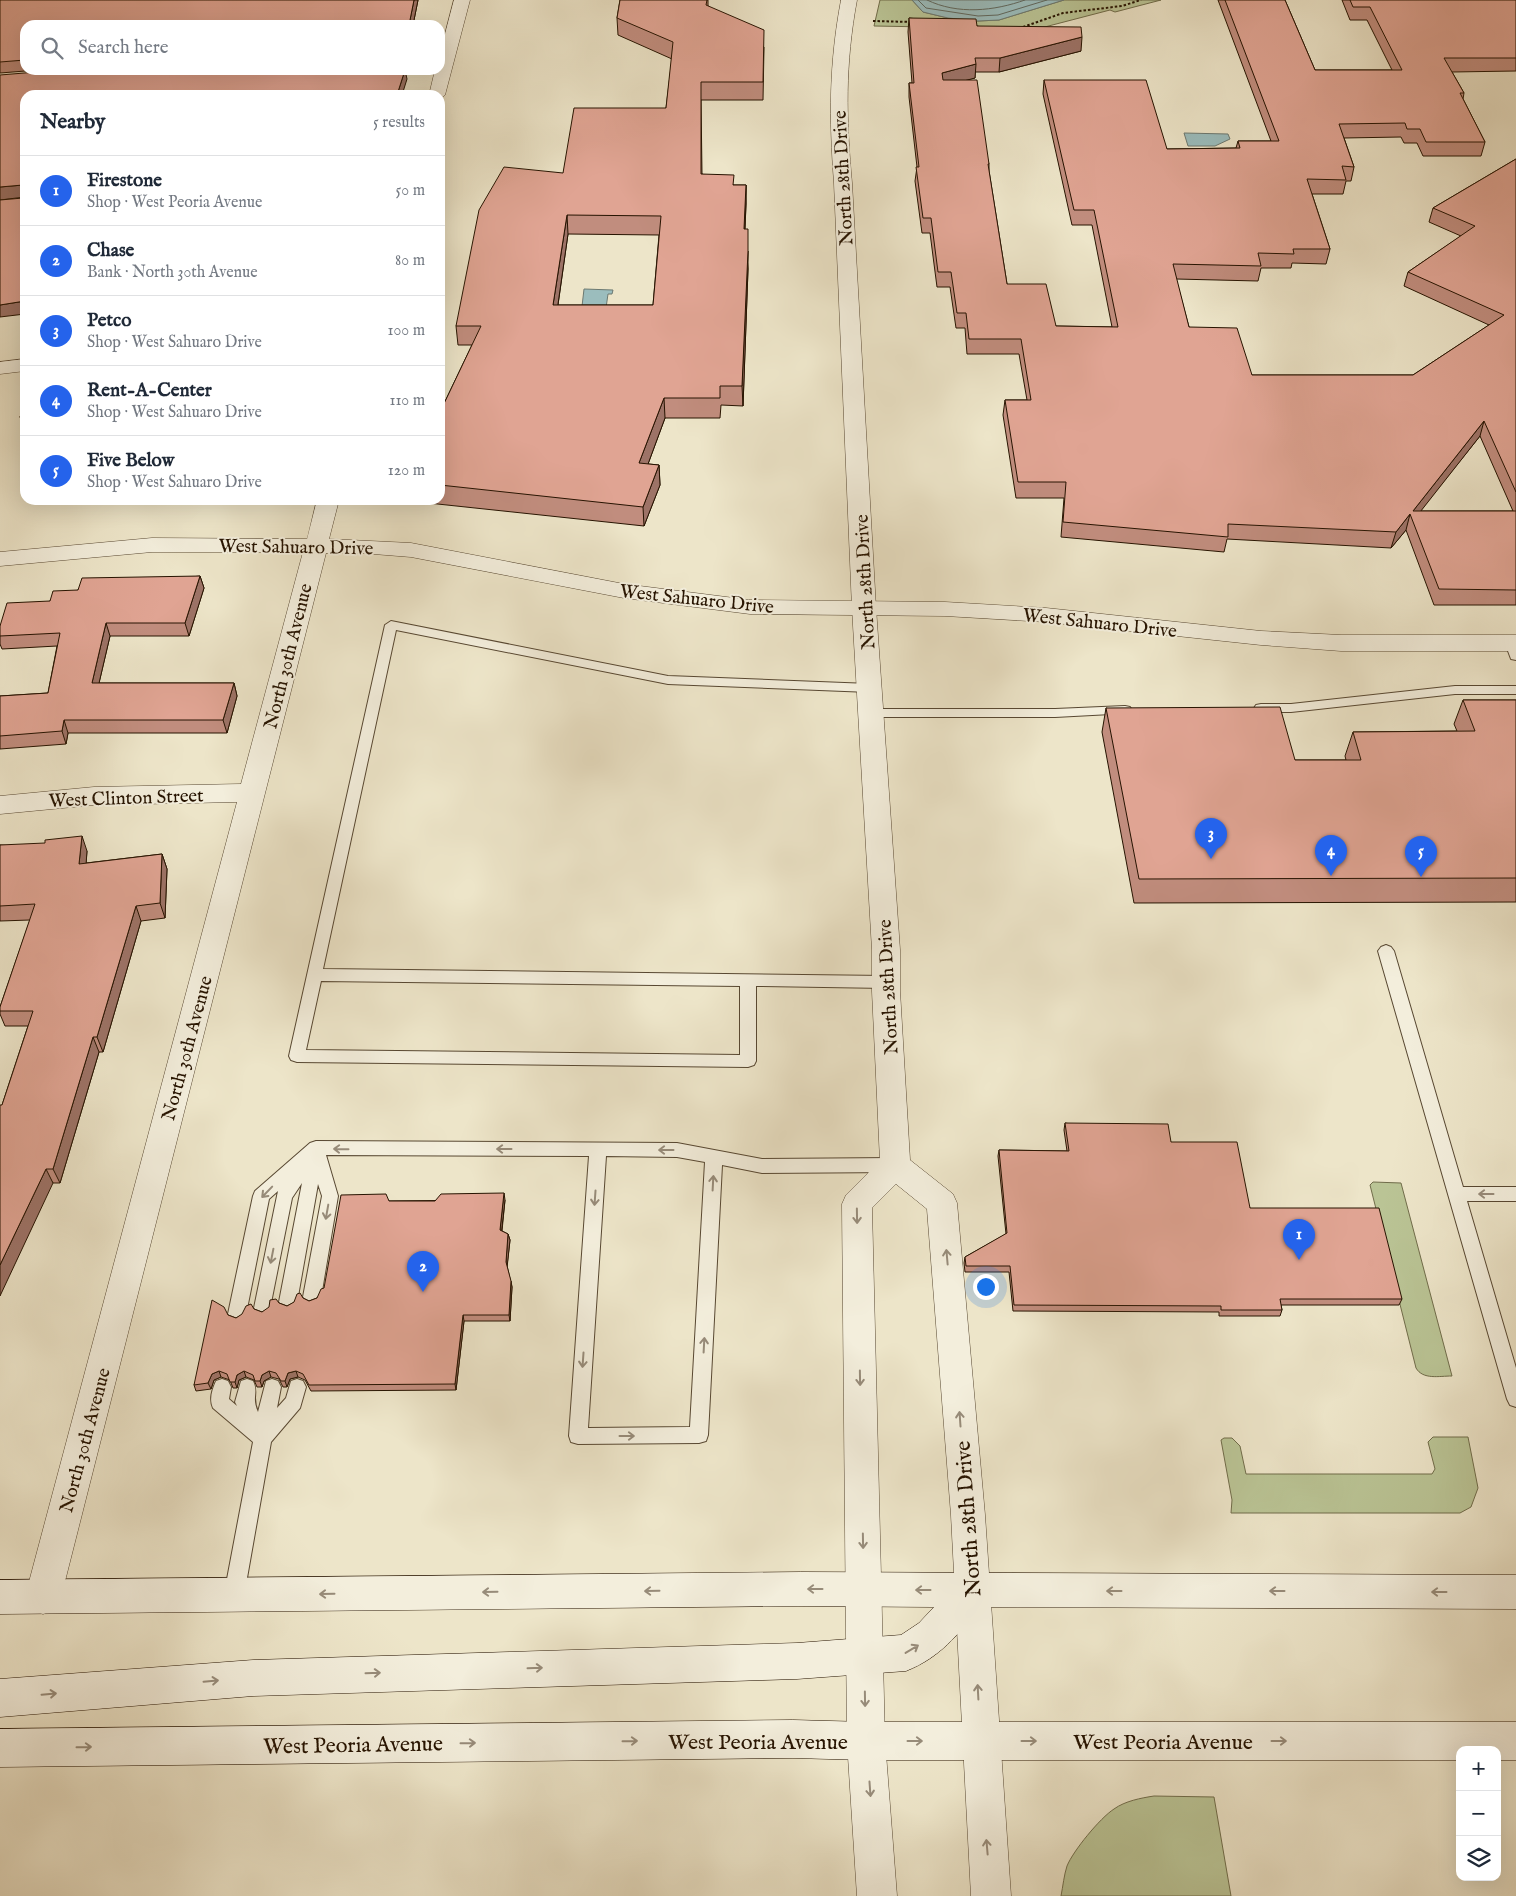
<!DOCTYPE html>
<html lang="en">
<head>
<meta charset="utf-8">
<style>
	:root { --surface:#fff; --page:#f6f6f7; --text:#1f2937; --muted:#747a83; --line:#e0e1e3; --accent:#2563eb }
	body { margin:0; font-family:"IM FELL English",serif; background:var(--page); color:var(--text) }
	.controls { position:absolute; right:15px; bottom:15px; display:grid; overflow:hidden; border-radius:10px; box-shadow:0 5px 20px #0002 }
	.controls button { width:45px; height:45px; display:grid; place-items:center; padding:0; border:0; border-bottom:1px solid var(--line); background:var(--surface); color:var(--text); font:25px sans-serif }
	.you { position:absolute; left:985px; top:1286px; width:18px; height:18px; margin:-12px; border:4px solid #fff; border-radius:50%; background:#1a73e8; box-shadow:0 0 0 8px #1a73e833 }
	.badge { display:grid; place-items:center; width:32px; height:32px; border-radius:50%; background:var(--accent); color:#fff; font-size:16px; font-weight:700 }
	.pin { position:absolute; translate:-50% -41px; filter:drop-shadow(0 1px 2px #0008) }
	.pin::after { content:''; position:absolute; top:26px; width:18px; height:15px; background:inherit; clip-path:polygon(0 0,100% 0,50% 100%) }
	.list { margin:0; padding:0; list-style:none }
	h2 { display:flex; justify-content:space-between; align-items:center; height:65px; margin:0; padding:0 20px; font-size:21px }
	h2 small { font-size:16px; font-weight:400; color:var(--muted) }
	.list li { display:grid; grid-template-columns:32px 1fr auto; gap:15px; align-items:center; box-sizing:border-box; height:70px; padding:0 20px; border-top:1px solid var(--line) }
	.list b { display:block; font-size:19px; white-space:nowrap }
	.list p { margin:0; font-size:16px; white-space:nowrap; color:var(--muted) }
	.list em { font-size:16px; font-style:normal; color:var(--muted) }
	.icon { flex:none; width:28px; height:28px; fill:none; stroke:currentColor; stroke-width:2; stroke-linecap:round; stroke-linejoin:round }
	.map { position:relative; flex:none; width:1516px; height:1896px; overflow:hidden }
	.search { position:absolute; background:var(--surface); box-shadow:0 5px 20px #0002; left:20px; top:20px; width:425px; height:55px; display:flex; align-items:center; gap:12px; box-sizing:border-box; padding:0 18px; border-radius:15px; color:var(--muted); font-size:19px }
	.panel { position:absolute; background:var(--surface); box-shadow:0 5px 20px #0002; left:20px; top:90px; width:425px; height:415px; border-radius:15px }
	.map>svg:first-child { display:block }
	.green { fill:#bac495; stroke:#706c4a }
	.water { fill:#9bbdbd; stroke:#6c7971 }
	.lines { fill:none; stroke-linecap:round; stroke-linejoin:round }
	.shore { stroke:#60685e; stroke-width:1 }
	.service-casing { stroke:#584832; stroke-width:2 }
	.minor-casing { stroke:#584832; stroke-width:1 }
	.tertiary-casing { stroke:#584832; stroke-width:1 }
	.secondary-casing { stroke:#261300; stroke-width:1 }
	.path { stroke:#261300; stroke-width:2; stroke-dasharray:2.5 2; stroke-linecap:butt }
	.service { fill:#f3eedc; fill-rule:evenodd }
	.minor { fill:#f3eedc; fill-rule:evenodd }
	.tertiary { fill:#f3eedc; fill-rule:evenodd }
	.secondary { fill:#f3eedc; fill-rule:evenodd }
	.wall { fill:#c18d7e; stroke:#261300; fill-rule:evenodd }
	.shaded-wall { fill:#9d7367; stroke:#261300 }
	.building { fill:#e0a493; stroke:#261300; fill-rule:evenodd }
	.oneway { stroke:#978b79 }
	.labels { text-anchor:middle; stroke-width:4; stroke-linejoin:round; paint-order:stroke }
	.street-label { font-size:19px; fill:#261300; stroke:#f3eedc }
	.near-street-label { font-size:22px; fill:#261300; stroke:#f3eedc }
</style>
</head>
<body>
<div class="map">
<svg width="1516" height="1896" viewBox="0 0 1516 1896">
	<rect width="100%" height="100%" fill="#ede5c9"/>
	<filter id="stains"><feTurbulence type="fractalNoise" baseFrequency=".004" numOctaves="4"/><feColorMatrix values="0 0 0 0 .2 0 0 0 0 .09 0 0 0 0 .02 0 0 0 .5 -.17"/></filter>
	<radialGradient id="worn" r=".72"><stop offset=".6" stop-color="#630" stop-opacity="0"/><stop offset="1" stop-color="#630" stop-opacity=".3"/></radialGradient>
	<g class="green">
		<polygon points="880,0 912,0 923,12 948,18 978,21 999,20 1064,0 1161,0 1115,12 1110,10 1037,29 874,26"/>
		<path d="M1373,1182L1401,1183L1452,1376C1439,1376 1423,1380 1416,1368L1370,1185Z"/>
		<polygon points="1433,1437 1468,1437 1478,1488 1471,1507 1460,1513 1231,1513 1232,1500 1221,1440 1224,1438 1232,1438 1240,1446 1246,1474 1432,1474 1435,1469 1428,1442"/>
		<path d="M1154,1796L1214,1797L1231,1896H1061C1063,1886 1064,1875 1067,1866C1073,1851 1100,1818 1114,1809C1125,1801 1141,1798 1154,1796Z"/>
	</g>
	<g class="water">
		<polygon points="912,0 1064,0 999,20 978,21 948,18 923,12"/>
		<polygon points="1184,133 1228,134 1230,139 1215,146 1188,146"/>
		<polygon points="584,289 613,290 612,294 608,294 605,315 581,315"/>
	</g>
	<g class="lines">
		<g class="shore">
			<polyline points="918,0 926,8 978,16 998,15 1047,0"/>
			<path d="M927,0C958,15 994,11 1025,0"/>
		</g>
		<g class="service-casing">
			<g id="service">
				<path d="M391,621L668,676L870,684L877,688L870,692L668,684L396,630L323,969L886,976L891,978L894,982L891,986L886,988L756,986V1061L754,1065L748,1067L297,1062L291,1060L289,1056L385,625ZM321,981L740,986V1055L306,1050Z"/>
				<polygon points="1511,639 1516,641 1516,660 1511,659 1505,643"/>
				<polygon points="1455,686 1516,686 1516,694 1455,694 1291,712 1261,712 1256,711 1254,708 1256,705 1261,704 1291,704"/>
				<polygon points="1125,706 1130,707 1132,710 1130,713 1055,717 871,717 866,716 864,713 866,710 871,709 1055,709"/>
				<polygon points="1386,945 1391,947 1394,951 1463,1187 1516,1187 1516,1201 1467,1201 1516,1368 1516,1407 1510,1405 1507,1399 1378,951 1381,947"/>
				<path d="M316,1141L677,1143L762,1159L895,1158L901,1160L903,1165L901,1170L895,1172L762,1173L722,1165L708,1435L706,1441L699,1443L578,1444L571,1442L569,1436L589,1156L326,1155L338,1196L321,1297L318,1302L312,1305L306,1302L303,1297L322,1196L318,1184L297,1302L294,1307L288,1310L282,1307L279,1302L302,1183L292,1198L269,1313L263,1316L257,1313L254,1308L278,1191L269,1199L246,1314L243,1319L237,1322L231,1319L228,1314L253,1196L255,1191L310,1143ZM606,1156L677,1157L705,1162L690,1427L588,1428Z"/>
				<path d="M222,1379L228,1381L231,1387L229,1399L237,1406L235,1402L241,1381L247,1379L253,1381C259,1393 251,1397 258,1412L266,1381L272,1379L278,1381L281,1387L277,1408L286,1398L291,1381L297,1379L303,1381L306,1387L300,1408L271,1442L244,1595L241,1602L234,1604L227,1602L224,1595L253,1442L213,1408C209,1399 212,1390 216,1381Z"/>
			</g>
		</g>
		<g class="minor-casing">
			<g id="minor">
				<polygon points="454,0 470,0 445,95 440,99 440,95 429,95 435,70 440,70 440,53"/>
				<polygon points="25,359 25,371 0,374 0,362"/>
				<polygon points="317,500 339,500 329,539 411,543 624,584 750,600 945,602 1046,608 1261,631 1341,635 1516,635 1516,651 1341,651 1261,645 1046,622 945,616 750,614 624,598 411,557 361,553 326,553 61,1597 56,1609 43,1614 30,1609 25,1597 237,802 94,805 0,814 0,796 94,787 241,784 303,552 152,552 0,566 0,552 152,538 307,539"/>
			</g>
		</g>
		<g class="tertiary-casing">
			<path id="tertiary" d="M841,0H857C845,64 846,119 852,183L876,608L900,950V991L910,1160L953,1194L957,1203L985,1515L1011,1896H971L951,1515L927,1209L896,1184L872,1208L885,1741L897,1896H857L847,1741L842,1204L846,1195L880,1161L872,991V950L852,608L834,183C829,118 829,64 841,0Z"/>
		</g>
		<g class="secondary-casing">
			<g id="secondary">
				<path d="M801,1572L1516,1575V1609L981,1607C957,1635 941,1657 906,1671L797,1679L253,1696L0,1717V1679L253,1660L797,1643L901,1635L919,1623L934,1607L801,1606L0,1614V1580Z"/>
				<polygon points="793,1720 866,1722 1516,1722 1516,1760 1497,1760 1497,1750 1460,1750 1460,1760 866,1760 793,1758 0,1767 0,1729"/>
			</g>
		</g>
		<g class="path">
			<polyline points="873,21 912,22"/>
			<polyline points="1023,27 1063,13 1122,6 1141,0"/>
		</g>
		<use href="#service" class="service"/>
		<use href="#minor" class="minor"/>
		<use href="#tertiary" class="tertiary"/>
		<use href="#secondary" class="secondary"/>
	</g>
	<g class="wall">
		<polygon points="0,0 418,0 413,25 25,25 25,70 38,70 0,73"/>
		<path d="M620,0H708V6L764,47L763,100H701L702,174L734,185H746V204L745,229L748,269L743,406L721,405L720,418H665L648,464L659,465L660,485L644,526L400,500H440V412L472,345H458L456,326L563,173L666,108L672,59L618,35L617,18ZM568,234L659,235L653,305H558Z"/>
		<path d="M1218,0H1285L1315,70H1392L1367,20H1350L1342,0H1516V71L1452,72L1464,93L1463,99L1485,142L1481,156H1423L1417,143H1404L1401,137L1344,138L1354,167L1351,181H1346L1343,194H1312L1330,249L1326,264L1292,263L1291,268H1261L1258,281L1176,279L1189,327L1252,375H1413L1489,325L1404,286L1408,272L1461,236L1429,222L1433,208L1516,159V605H1434L1406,530L1391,548L1227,539L1224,552L1061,537L1064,498H1016L1003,415L1005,400H1027L1019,354H967L965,328H956L950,287H937L930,233H922L915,181L917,167L909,97V83H912L908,32L909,18L977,26L1081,51L999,72H975V78L965,80L989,164V171L1007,284L1056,326L1112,327L1092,225H1072L1043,94L1044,80L1167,149L1236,148L1238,141H1271ZM1480,436L1513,511H1420Z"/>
		<polygon points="25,406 25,429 24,429 20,417"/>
		<polygon points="56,500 244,500 243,502 56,502"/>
		<polygon points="200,576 204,588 189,636 110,636 99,683 234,683 237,696 227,733 68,733 66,744 0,749 0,696 48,693 57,646 2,649 0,644 0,626 50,601 78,590"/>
		<polygon points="1463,700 1516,700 1516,902 1134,903 1102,732 1106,708 1295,760 1346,760 1345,756 1353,732 1457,731 1454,724"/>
		<polygon points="0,845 87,851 86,863 162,854 167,869 165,918 141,921 103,1052 99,1052 60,1183 53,1183 2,1105 28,1026 5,1026 0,1014 0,1007 30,920 0,921"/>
		<polygon points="1065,1123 1171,1142 1250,1208 1402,1299 1399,1305 1281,1305 1282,1310 1280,1316 1219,1316 1219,1312 1013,1311 1009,1272 965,1272 964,1263 965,1257 1006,1234 998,1156 999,1150 1067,1151 1064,1130"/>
		<polygon points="505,1200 502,1231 508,1234 510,1240 507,1266 512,1287 510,1321 464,1321 456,1390 311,1391 305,1380 298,1377 290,1379 287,1387 283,1387 279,1379 271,1377 264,1381 262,1387 257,1387 254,1380 246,1377 239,1380 237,1388 233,1388 230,1380 221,1377 214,1380 211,1389 196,1391 194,1385 228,1315 236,1318 254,1309 262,1312 279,1303 287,1306 303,1298 309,1301 317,1298 389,1201"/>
	</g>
	<g class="shaded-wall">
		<polygon points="414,0 418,0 413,25 409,25"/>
		<polygon points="1082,37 1081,51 999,72 1000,58"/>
		<polygon points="976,64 975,78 941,87 942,73"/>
		<polygon points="405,70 407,79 402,95 397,95"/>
		<polygon points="23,185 25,197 0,200 0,187"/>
		<polygon points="746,185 746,204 744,248 744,229"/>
		<polygon points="567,215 568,234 555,325 553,305"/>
		<polygon points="748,251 748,269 743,406 742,386"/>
		<polygon points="25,301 25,314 0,317 0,305"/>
		<polygon points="664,398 665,418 641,483 639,463"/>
		<polygon points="1484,421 1480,436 1413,521 1413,511"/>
		<polygon points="659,465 660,485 644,526 643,507"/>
		<polygon points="1410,514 1406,530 1391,548 1396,532"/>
		<polygon points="200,576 204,588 189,636 185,623"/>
		<polygon points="106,623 110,636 96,696 92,683"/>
		<polygon points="234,683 237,696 227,733 223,720"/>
		<polygon points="64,720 68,733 66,744 62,731"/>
		<polygon points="82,836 87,851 85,879 79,864"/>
		<polygon points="162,854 167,869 165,918 160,903"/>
		<polygon points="136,906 141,921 103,1052 97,1037"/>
		<polygon points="93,1037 99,1052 60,1183 53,1169"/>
		<polygon points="46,1169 53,1183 0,1296 0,1265"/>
		<polygon points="504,1193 505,1200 501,1236 500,1230"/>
		<polygon points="508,1234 510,1240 507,1268 506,1262"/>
		<polygon points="511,1281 512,1287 510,1321 509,1315"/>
		<polygon points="463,1315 464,1321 456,1390 455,1384"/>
		<polygon points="219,1371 221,1377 214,1380 211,1389 208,1383 212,1374"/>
		<polygon points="244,1371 246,1377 239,1380 237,1388 235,1382 237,1375"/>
		<polygon points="269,1371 271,1377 264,1381 262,1387 260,1381 262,1375"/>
		<polygon points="296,1371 298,1377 290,1379 287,1387 285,1381 288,1373"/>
	</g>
	<g class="building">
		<polygon points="0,0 414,0 409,25 25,25 25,60 0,62"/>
		<path d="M620,0H707L706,5L764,30L763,82H701V174L734,175L733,185H746L744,229H748V251L742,386H720V398H664L639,463L659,465L643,507L440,485V412L481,326H456L479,210L504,167L563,173L574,108H666L673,42L617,18ZM567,215L661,216L653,305H553Z"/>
		<polygon points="1225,0 1285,0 1315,70 1402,70 1370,7 1353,7 1350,0 1516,0 1516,58 1444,58 1464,93 1460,93 1485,142 1426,142 1420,129 1407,129 1405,123 1339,124 1354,167 1342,166 1346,180 1307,179 1330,249 1293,249 1294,254 1258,253 1261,266 1173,264 1189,327 1237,328 1252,375 1413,375 1504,315 1408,272 1475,226 1433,208 1516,159 1516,492 1484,421 1413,511 1516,511 1516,590 1439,589 1410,514 1396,532 1228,524 1228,537 1063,522 1066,482 1018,482 1005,400 1031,400 1021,339 969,339 966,313 957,313 951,272 938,272 931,218 923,218 916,167 919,167 909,83 914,83 909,18 976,19 977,26 1081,27 1082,37 1000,58 975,58 976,64 942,73 943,80 977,80 989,164 988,164 1007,284 1046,284 1056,326 1118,327 1094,210 1074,210 1044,80 1146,80 1167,149 1240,148 1238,141 1279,141"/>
		<polygon points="61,70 405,70 397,95 25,95 25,301 0,305 0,200 23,198 23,185 0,187 0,75"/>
		<polygon points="25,312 25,323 24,323"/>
		<polygon points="25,406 25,417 20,417"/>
		<polygon points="200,576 185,623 106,623 92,683 234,683 223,720 64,720 62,731 0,736 0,696 48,693 60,633 0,636 0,626 7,603 50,601 53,591 78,590 82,578"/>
		<polygon points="1463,700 1516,700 1516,878 1139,879 1106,708 1280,707 1295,760 1361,760 1353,732 1475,731"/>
		<polygon points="82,836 79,864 162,854 160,903 136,906 97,1037 93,1037 53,1169 46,1169 0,1265 0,1105 2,1105 33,1011 0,1011 0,1007 35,904 0,906 0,845 45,843 45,840"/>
		<polygon points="1065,1123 1168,1124 1171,1142 1237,1142 1250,1208 1379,1208 1402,1299 1280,1299 1282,1310 1221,1310 1221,1306 1014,1305 1010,1266 966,1266 965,1257 1007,1233 999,1150 1069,1151"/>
		<polygon points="504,1193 500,1230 508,1234 506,1262 511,1281 509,1315 463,1315 455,1384 309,1385 303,1374 296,1371 288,1373 285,1381 281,1381 276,1373 269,1371 262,1375 260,1381 255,1381 253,1375 244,1371 237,1375 235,1382 230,1382 227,1374 219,1371 212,1374 208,1383 194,1385 212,1300 224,1307 228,1315 236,1318 242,1314 246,1306 251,1304 254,1309 262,1312 269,1307 270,1300 276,1299 279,1303 287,1306 294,1302 297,1294 300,1293 303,1298 309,1301 317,1298 321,1289 324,1288 341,1195 386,1194 389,1201 435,1201 441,1194"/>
	</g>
	<defs><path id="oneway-shaft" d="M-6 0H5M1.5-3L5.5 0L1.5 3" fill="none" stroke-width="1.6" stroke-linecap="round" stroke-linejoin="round" transform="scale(1.25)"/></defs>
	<g class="oneway">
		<use href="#oneway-shaft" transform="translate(341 1149) rotate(-179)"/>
		<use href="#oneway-shaft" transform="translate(504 1149) rotate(-180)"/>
		<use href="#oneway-shaft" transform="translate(666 1150) rotate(180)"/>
		<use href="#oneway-shaft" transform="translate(713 1183) rotate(-87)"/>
		<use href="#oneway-shaft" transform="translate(267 1192) rotate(134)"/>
		<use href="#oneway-shaft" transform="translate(1486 1194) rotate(180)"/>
		<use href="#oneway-shaft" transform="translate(595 1198) rotate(94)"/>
		<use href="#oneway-shaft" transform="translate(327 1212) rotate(100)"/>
		<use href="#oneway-shaft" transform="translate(857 1216) rotate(89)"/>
		<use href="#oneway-shaft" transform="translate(272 1256) rotate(101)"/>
		<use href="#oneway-shaft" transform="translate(947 1257) rotate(-95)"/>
		<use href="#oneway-shaft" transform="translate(704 1345) rotate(-87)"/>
		<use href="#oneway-shaft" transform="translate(583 1360) rotate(94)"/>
		<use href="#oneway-shaft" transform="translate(860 1378) rotate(89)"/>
		<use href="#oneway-shaft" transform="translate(960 1419) rotate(-94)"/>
		<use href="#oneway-shaft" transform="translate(627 1436)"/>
		<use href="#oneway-shaft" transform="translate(863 1541) rotate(89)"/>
		<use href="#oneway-shaft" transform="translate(815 1589) rotate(180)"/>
		<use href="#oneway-shaft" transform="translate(923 1590) rotate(-180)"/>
		<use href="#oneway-shaft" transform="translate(652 1591) rotate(179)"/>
		<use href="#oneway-shaft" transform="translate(1114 1591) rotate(-180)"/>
		<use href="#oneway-shaft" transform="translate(1277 1591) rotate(-180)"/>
		<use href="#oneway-shaft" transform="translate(490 1592) rotate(179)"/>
		<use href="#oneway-shaft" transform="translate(1439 1592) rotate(-180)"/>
		<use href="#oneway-shaft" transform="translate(327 1594) rotate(179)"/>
		<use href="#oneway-shaft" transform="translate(912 1649) rotate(-31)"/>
		<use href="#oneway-shaft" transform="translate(535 1668) rotate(-2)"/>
		<use href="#oneway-shaft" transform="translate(373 1673) rotate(-2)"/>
		<use href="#oneway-shaft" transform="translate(211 1681) rotate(-5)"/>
		<use href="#oneway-shaft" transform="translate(978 1692) rotate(-93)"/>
		<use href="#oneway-shaft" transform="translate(49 1694) rotate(-5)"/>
		<use href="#oneway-shaft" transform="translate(865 1699) rotate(89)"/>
		<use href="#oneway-shaft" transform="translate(630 1741) rotate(-1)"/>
		<use href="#oneway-shaft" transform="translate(915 1741)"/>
		<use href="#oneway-shaft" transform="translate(1029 1741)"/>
		<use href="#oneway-shaft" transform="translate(1279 1741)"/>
		<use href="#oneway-shaft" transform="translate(468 1743) rotate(-1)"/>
		<use href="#oneway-shaft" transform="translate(84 1747) rotate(-1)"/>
		<use href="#oneway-shaft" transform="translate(870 1789) rotate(86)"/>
		<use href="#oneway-shaft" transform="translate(987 1847) rotate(-95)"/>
	</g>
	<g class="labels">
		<g class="street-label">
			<text transform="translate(842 178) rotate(-93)" y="7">North 28th Drive</text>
			<text transform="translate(296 546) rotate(1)" y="7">West Sahuaro Drive</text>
			<text transform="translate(864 582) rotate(-93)" y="7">North 28th Drive</text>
			<text transform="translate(697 598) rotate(6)" y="7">West Sahuaro Drive</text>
			<text transform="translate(1100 622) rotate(6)" y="7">West Sahuaro Drive</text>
			<text transform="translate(287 656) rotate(-76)" y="7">North 30th Avenue</text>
			<text transform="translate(126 797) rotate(-2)" y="7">West Clinton Street</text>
			<text transform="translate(887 987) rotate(-93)" y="7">North 28th Drive</text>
			<text transform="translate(186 1048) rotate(-75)" y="7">North 30th Avenue</text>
			<text transform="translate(84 1440) rotate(-75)" y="7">North 30th Avenue</text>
		</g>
		<g class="near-street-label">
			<text transform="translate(967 1519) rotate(-94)" y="8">North 28th Drive</text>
			<text x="758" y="1749">West Peoria Avenue</text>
			<text x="1163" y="1749">West Peoria Avenue</text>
			<text transform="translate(353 1744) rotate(-1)" y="8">West Peoria Avenue</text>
		</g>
	</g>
	<rect width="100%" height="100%" filter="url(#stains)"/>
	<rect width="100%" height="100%" fill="url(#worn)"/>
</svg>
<div class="controls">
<button>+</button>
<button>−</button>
<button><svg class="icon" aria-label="layers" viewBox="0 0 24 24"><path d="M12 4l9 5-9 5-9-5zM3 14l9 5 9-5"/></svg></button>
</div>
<div class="you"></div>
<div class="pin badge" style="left:1299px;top:1260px">1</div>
<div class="pin badge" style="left:423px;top:1292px">2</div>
<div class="pin badge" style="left:1211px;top:859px">3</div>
<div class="pin badge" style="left:1331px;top:876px">4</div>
<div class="pin badge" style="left:1421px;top:877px">5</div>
<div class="search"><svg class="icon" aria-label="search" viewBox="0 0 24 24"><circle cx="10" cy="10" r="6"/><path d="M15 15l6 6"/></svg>Search here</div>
<section class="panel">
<h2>Nearby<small>5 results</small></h2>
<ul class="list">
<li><span class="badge">1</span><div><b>Firestone</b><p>Shop · West Peoria Avenue</p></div><em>50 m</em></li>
<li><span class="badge">2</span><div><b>Chase</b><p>Bank · North 30th Avenue</p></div><em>80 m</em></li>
<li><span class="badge">3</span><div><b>Petco</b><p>Shop · West Sahuaro Drive</p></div><em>100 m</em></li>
<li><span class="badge">4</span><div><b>Rent-A-Center</b><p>Shop · West Sahuaro Drive</p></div><em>110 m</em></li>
<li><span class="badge">5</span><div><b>Five Below</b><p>Shop · West Sahuaro Drive</p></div><em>120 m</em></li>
</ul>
</section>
</div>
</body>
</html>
